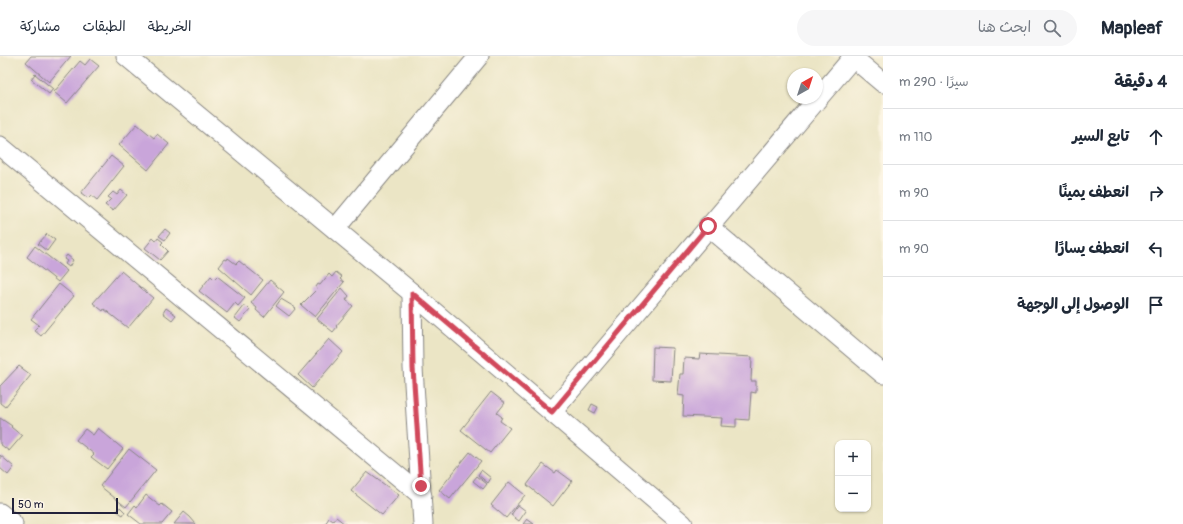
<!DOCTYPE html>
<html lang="ar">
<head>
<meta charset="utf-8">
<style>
	:root { --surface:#fff; --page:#f6f6f7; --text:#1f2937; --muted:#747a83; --line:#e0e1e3 }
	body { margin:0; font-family:Pangolin,"Playpen Sans Arabic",sans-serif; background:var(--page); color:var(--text); direction:rtl }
	.controls { position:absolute; right:12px; bottom:12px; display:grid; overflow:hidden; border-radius:8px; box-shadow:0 1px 3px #0004 }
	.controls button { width:36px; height:36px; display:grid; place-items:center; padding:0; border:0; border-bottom:1px solid var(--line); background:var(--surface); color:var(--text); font:20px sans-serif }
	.compass { position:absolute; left:787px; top:12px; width:36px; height:36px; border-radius:50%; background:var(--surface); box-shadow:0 1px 3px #0004; rotate:39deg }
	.scale { position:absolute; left:12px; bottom:10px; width:106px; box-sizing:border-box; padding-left:4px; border:2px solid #22223b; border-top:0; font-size:11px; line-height:14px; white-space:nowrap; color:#22223b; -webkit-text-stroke:3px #fcf5e5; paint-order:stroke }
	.stop { position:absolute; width:12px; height:12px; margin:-9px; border:3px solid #d1495b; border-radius:50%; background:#fff }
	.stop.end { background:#d1495b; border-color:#fff; box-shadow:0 1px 4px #0008 }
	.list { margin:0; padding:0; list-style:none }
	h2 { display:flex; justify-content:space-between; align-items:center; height:52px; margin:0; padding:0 16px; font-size:17px }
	h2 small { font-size:13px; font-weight:400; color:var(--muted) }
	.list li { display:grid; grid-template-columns:26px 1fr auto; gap:12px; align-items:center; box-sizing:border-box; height:56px; padding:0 16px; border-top:1px solid var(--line) }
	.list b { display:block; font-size:15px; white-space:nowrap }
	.list em { font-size:13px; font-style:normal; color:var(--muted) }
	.icon { flex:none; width:22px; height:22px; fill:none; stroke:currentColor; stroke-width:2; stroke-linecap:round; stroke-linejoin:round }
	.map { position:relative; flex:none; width:883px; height:468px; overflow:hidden; direction:ltr }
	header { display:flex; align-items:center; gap:24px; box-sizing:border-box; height:56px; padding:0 20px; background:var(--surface); border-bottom:1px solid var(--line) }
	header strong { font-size:19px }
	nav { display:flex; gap:22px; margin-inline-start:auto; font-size:14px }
	.search { width:280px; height:36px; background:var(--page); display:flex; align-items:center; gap:10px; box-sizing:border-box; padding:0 14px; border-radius:22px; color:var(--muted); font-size:15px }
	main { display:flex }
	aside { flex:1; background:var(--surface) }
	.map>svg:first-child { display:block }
	.building { fill:#c9a5da }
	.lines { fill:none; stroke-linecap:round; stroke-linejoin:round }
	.minor-casing { stroke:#868480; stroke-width:21 }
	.minor { stroke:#fff; stroke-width:19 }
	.route { stroke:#d1495b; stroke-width:5 }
</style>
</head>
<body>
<header>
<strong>Mapleaf</strong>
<div class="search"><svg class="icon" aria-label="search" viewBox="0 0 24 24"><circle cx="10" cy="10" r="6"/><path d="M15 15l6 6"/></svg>ابحث هنا</div>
<nav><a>الخريطة</a><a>الطبقات</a><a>مشاركة</a></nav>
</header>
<main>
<aside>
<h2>4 دقيقة<small>سيرًا · 290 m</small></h2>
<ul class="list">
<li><svg class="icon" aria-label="ahead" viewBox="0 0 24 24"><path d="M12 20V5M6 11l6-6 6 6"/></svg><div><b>تابع السير</b></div><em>110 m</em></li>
<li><svg class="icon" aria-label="right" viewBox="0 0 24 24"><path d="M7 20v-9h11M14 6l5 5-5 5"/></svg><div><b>انعطف يمينًا</b></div><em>90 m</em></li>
<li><svg class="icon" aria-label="left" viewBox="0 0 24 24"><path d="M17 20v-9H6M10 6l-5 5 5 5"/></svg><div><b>انعطف يسارًا</b></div><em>90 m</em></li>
<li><svg class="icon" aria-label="arrive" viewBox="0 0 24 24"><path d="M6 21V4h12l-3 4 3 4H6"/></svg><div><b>الوصول إلى الوجهة</b></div></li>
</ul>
</aside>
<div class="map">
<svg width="883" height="468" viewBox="0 0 883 468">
	<rect width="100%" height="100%" fill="#fcf5e5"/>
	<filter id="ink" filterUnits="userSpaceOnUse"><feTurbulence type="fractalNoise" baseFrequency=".025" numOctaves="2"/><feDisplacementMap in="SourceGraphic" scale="8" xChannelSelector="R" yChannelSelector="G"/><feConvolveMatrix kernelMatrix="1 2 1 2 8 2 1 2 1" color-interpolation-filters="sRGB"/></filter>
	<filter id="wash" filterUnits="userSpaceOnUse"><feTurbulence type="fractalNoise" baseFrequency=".012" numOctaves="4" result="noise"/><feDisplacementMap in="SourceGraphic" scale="16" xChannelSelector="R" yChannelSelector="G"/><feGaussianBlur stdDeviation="0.9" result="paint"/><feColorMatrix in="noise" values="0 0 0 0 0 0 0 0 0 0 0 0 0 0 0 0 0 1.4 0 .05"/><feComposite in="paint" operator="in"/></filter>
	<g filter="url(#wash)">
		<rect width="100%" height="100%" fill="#ebe5c5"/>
		<g id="blocks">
			<g class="building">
				<polygon points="31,0 71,0 49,26 26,6"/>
				<polygon points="90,3 99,10 67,47 54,36 80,5 85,9"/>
				<polygon points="35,18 53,33 49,38 31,23"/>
				<polygon points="137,68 154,82 157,78 169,88 148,114 119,89"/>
				<polygon points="111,100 124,110 97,144 91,139 88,142 81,137"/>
				<polygon points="121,134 127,139 113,155 105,149 111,143 108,141 113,136 117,139"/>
				<polygon points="165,173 170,177 165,184 159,180"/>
				<polygon points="47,178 55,184 47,195 38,188"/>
				<polygon points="153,182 156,185 158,182 163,186 161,188 168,195 160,204 145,192"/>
				<polygon points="35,190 67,215 58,226 27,201"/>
				<polygon points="67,199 73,204 69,211 65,208 67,205 64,203"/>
				<polygon points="228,202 236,208 239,205 263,224 251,239 219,211 225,203 227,204"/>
				<polygon points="121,215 153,242 128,272 104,253 103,255 93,247"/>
				<polygon points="336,216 342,221 340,223 344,226 315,261 301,249 317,233 316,231 318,228 320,229 329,218 332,221"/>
				<polygon points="211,220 214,223 217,220 245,242 238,250 235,247 227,257 199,235"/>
				<polygon points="270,224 284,236 264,261 256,254 257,252 251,247"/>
				<polygon points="59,228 74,240 41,280 34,274 39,269 31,263"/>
				<polygon points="342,232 349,240 346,244 353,250 336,270 337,271 333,276 317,263"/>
				<polygon points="281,243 296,252 289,260 276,250"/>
				<polygon points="245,249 250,254 240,266 235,262"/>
				<polygon points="166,252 176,259 172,264 163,257"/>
				<polygon points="329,283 343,296 312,332 298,319"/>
				<polygon points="653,291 673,292 671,325 652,324"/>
				<polygon points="700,298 752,301 751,325 756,325 756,337 751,336 749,364 736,363 736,371 721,370 722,362 683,360 684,340 678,339 680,318 683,318 684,302 699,303"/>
				<polygon points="19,310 31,319 5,351 0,347 0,330"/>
				<polygon points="491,336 505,347 497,357 502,361 500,365 510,372 490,397 461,374"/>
				<polygon points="592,348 598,351 595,357 589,354"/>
				<polygon points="0,362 12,370 11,371 22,380 9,395 0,388"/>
				<polygon points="98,372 123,393 107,413 91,401 94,398 76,384 85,373 93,379"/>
				<polygon points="129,393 156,414 126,451 100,430"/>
				<polygon points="470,396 481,405 450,443 439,434"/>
				<polygon points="0,399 14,411 8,419 0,412"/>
				<polygon points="543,408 555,417 557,414 572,425 553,450 527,429"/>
				<polygon points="481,414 491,422 488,427 478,419"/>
				<polygon points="367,416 399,439 382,459 351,435"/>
				<polygon points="477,420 487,428 483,433 473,425"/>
				<polygon points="509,426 525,439 506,462 491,449"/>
				<polygon points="146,439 160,450 162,448 172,456 162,468 141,468 128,458 135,449 137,451"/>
				<polygon points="518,449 526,455 519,465 511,459"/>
				<polygon points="120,451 125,456 123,459 117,455"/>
				<polygon points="184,456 190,461 196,468 174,468"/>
				<polygon points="336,461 345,468 325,468 329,462 333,465"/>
				<polygon points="527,463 534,468 523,468"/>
			</g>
		</g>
	</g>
	<g filter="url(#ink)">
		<use href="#blocks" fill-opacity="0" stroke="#868480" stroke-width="1"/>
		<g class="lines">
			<g class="minor-casing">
				<g id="minor">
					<polyline points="126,0 412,237 683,468"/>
					<polyline points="851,0 883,27"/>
					<polyline points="0,90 422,440"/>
					<polyline points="708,170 883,318"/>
					<polyline points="335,173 479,0"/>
					<polyline points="412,237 413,312 423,468"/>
					<polyline points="552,356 854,0"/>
					<polyline points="0,457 13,468"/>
				</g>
			</g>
			<use href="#minor" class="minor"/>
		</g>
	</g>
	<g class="lines" filter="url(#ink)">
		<polyline class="route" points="421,430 413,312 412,237 552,356 708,170"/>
	</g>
</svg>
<div class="controls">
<button>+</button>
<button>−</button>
</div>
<svg class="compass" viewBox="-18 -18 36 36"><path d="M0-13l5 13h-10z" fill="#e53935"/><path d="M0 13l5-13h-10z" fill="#747a83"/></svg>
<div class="scale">50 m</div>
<div class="stop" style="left:708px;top:170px"></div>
<div class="stop end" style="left:421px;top:430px"></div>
</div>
</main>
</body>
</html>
